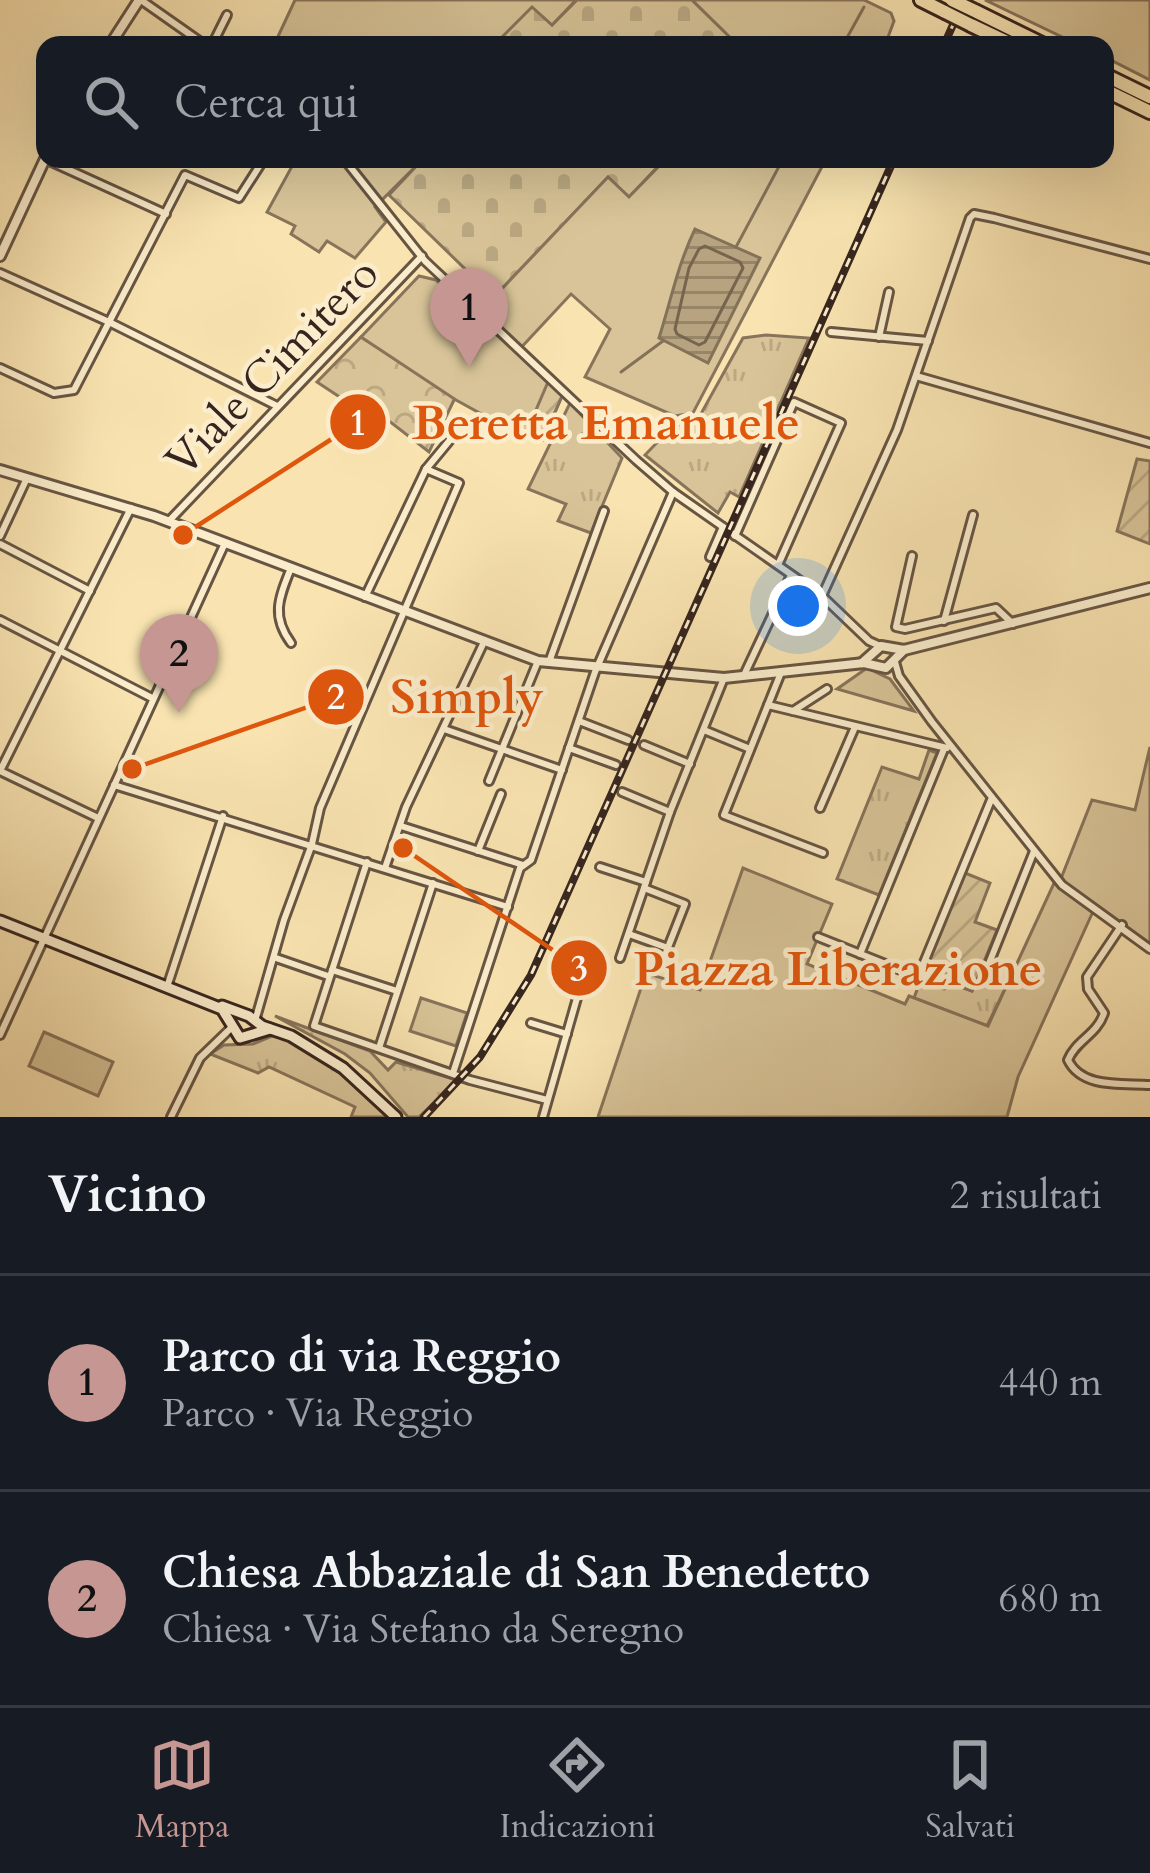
<!DOCTYPE html>
<html lang="it">
<head>
<meta charset="utf-8">
<style>
	:root { --surface:#171b24; --page:#20242c; --text:#f1f3f6; --muted:#9ea1a6; --line:#363941; --accent:#c59692 }
	body { margin:0; font-family:Cardo,serif; background:var(--page); color:var(--text) }
	.you { position:absolute; left:798px; top:606px; width:42px; height:42px; margin:-30px; border:9px solid #fff; border-radius:50%; background:#1a73e8; box-shadow:0 0 0 18px #1a73e833 }
	.badge { display:grid; place-items:center; width:78px; height:78px; border-radius:50%; background:var(--accent); color:#111; font-size:39px; font-weight:700 }
	.pin { position:absolute; translate:-50% -99px; filter:drop-shadow(0 3px 6px #0008) }
	.pin::after { content:''; position:absolute; top:63px; width:42px; height:36px; background:inherit; clip-path:polygon(0 0,100% 0,50% 100%) }
	.list { margin:0; padding:0; list-style:none }
	h2 { display:flex; justify-content:space-between; align-items:center; height:156px; margin:0; padding:0 48px; font-size:51px }
	h2 small { font-size:39px; font-weight:400; color:var(--muted) }
	.list li { display:grid; grid-template-columns:78px 1fr auto; gap:36px; align-items:center; box-sizing:border-box; height:216px; padding:0 48px; border-top:3px solid var(--line) }
	.list b { display:block; font-size:45px; white-space:nowrap }
	.list p { margin:0; font-size:39px; white-space:nowrap; color:var(--muted) }
	.list em { font-size:39px; font-style:normal; color:var(--muted) }
	.icon { flex:none; width:66px; height:66px; fill:none; stroke:currentColor; stroke-width:2; stroke-linecap:round; stroke-linejoin:round }
	.map { position:relative; flex:none; width:1150px; height:1117px; overflow:hidden }
	.search { position:absolute; background:var(--surface); box-shadow:0 12px 48px #0002; left:36px; right:36px; top:36px; height:132px; display:flex; align-items:center; gap:30px; box-sizing:border-box; padding:0 42px; border-radius:24px; color:var(--muted); font-size:45px }
	.sheet { height:588px; background:var(--surface) }
	nav { display:flex; justify-content:space-around; align-items:center; box-sizing:border-box; height:168px; border-top:3px solid var(--line); background:var(--surface); font-size:33px; color:var(--muted) }
	nav a { display:grid; justify-items:center; gap:6px }
	nav .on { color:var(--accent) }
	.map>svg:first-child { display:block }
	.grass { fill:url(#grass-tufts); stroke:#87745b; stroke-width:3 }
	.forest { fill:url(#forest-crowns); stroke:#87745b; stroke-width:3 }
	.cemetery { fill:url(#cemetery-stones); stroke:#87745b; stroke-width:3 }
	.park { fill:#d8c498; stroke:#87745b; stroke-width:3 }
	.garden { fill:url(#garden-furrows); stroke:#87745b; stroke-width:3 }
	.water { fill:url(#water-rules); stroke:#837158; stroke-width:3 }
	.lines { fill:none; stroke-linecap:round; stroke-linejoin:round }
	.shore { stroke:#76644e; stroke-width:3 }
	.stream { stroke:#837158; stroke-width:3 }
	.minor-casing { stroke:#675543; stroke-width:12 }
	.tertiary-casing { stroke:#675543; stroke-width:14 }
	.secondary-casing { stroke:#36251e; stroke-width:15 }
	.trunk-casing { stroke:#36251e; stroke-width:18 }
	.minor { stroke:#fbedcc; stroke-width:6 }
	.tertiary { stroke:#fbedcc; stroke-width:8 }
	.secondary { stroke:#fbedcc; stroke-width:9 }
	.trunk { stroke:#f9e4b1; stroke-width:12 }
	.rail-casing { stroke:#36251e; stroke-width:8 }
	.rail { stroke:#fbedcc; stroke-width:3; stroke-dasharray:9; stroke-linecap:butt }
	.trunk-bridge-casing { stroke:#36251e; stroke-width:18; stroke-linecap:butt }
	.trunk-bridge { stroke:#f9e4b1; stroke-width:12 }
	.labels { text-anchor:middle; stroke-width:9; stroke-linejoin:round; paint-order:stroke }
	.street-label { font-size:45px; fill:#36251e; stroke:#fbedcc }
	.leader { fill:none; stroke:#df560d; stroke-width:4.5 }
	.callout-dot { fill:#df560d; stroke:#fbedcc; stroke-width:4.5 }
	.mark-label { font-size:36px; text-anchor:middle; font-weight:bold; fill:#fff }
	.callout-label { font-size:48px; text-anchor:middle; font-weight:bold; fill:#df560d; stroke:#fbedcc; stroke-width:9; stroke-linejoin:round; paint-order:stroke }
</style>
</head>
<body>
<div class="map">
<svg width="1150" height="1117" viewBox="0 0 1150 1117">
	<defs>
		<pattern id="grass-tufts" width="24" height="20" patternUnits="userSpaceOnUse" patternTransform="scale(3)"><rect width="24" height="20" fill="#d8c498"/><path d="M3 7l-1-3M5 7V3M7 7l1-3M15 17l-1-3M17 17v-4M19 17l1-3" fill="none" stroke="#baa883"/></pattern>
		<pattern id="forest-crowns" width="20" height="18" patternUnits="userSpaceOnUse" patternTransform="scale(3)"><rect width="20" height="18" fill="#d8c498"/><path d="M2 6a3 3 0 1 1 6 0M12 15a3 3 0 1 1 6 0" fill="none" stroke="#baa883"/></pattern>
		<pattern id="cemetery-stones" width="16" height="16" patternUnits="userSpaceOnUse" patternTransform="scale(3)"><rect width="16" height="16" fill="#d8c498"/><path d="M2 7V4a2 2 0 0 1 4 0v3zM10 15v-3a2 2 0 0 1 4 0v3z" fill="#baa883"/></pattern>
		<pattern id="garden-furrows" width="10" height="10" patternUnits="userSpaceOnUse" patternTransform="scale(3)"><rect width="10" height="10" fill="#d8c498"/><path d="M-1 1l2-2M0 10L10 0M9 11l2-2" fill="none" stroke="#baa883"/></pattern>
		<pattern id="water-rules" width="6" height="5" patternUnits="userSpaceOnUse" patternTransform="scale(3)"><rect width="6" height="5" fill="#b7a37f"/><path d="M0 2.5h6" fill="none" stroke="#968567"/></pattern>
	</defs>
	<rect width="100%" height="100%" fill="#f9e4b1"/>
	<filter id="stains"><feTurbulence type="fractalNoise" baseFrequency=".00167" numOctaves="4"/><feColorMatrix values="0 0 0 0 .2 0 0 0 0 .09 0 0 0 0 .02 0 0 0 .5 -.17"/></filter>
	<radialGradient id="worn" r=".72"><stop offset=".6" stop-color="#630" stop-opacity="0"/><stop offset="1" stop-color="#630" stop-opacity=".3"/></radialGradient>
	<g class="grass">
		<polygon points="766,335 809,338 739,497 730,492 718,513 645,455 671,428 681,424 686,428 697,421 743,338"/>
		<polygon points="570,403 622,458 591,533 558,521 566,504 528,489"/>
		<polygon points="929,750 937,753 879,895 837,879 882,767 919,779"/>
		<polygon points="979,976 1006,987 987,1026 914,998 921,979 944,989 951,983 972,991"/>
		<polygon points="275,1016 370,1051 388,1070 396,1062 457,1080 419,1117 408,1117 370,1073 345,1054"/>
		<path d="M272,1036C316,1043 357,1088 388,1117H351L355,1107L269,1067L258,1073L210,1054L224,1045L253,1044Z"/>
	</g>
	<polygon class="forest" points="361,337 455,398 429,452 384,417 379,423 317,382"/>
	<g class="cemetery">
		<polygon points="577,0 692,0 738,45 494,45 532,6 552,25"/>
		<polygon points="423,159 665,159 629,197 608,177 494,297 389,195"/>
	</g>
	<g class="park">
		<polygon points="295,0 576,0 552,25 532,7 494,45 274,45"/>
		<polygon points="692,0 864,0 891,13 894,21 885,45 738,45"/>
		<polygon points="985,0 1150,0 1150,80 1105,57 1105,45 1079,45"/>
		<polygon points="296,159 423,159 375,207 386,222 355,258 327,241 319,252 291,234 295,226 267,212"/>
		<polygon points="666,159 826,159 693,413 675,416 585,377 610,329 571,294 517,352 562,396 543,440 528,432 525,438 456,400 361,337 419,276 436,280 477,315 608,177 629,197"/>
		<polygon points="867,668 890,679 914,711 837,689"/>
		<polygon points="1150,747 1150,946 1096,905 1018,1077 1007,1117 598,1117 646,973 700,990 743,868 832,904 807,964 905,1004 909,996 988,1026 1055,881 1062,876 1092,800 1135,810"/>
		<polygon points="421,998 467,1013 456,1046 410,1031"/>
		<polygon points="44,1032 113,1062 98,1096 29,1066"/>
	</g>
	<g class="garden">
		<polygon points="548,382 562,396 543,439 527,431"/>
		<polygon points="1137,459 1150,461 1150,544 1117,531"/>
		<polygon points="965,873 990,883 975,922 997,930 972,991 951,983 945,988 922,978"/>
	</g>
	<path class="water" d="M695,229L760,258L708,363L659,338C671,300 678,264 695,229Z"/>
	<g class="lines">
		<polygon class="shore" points="705,246 740,262 743,268 705,342 699,345 677,334 675,329 689,268 699,249"/>
		<g class="stream">
			<polyline points="843,45 864,7"/>
			<polyline points="736,247 783,159"/>
			<polyline points="621,372 663,341"/>
		</g>
		<g class="minor-casing">
			<g id="minor">
				<polyline points="141,0 205,45"/>
				<polyline points="212,45 227,15"/>
				<polyline points="45,159 166,214"/>
				<polyline points="344,159 425,261 636,460 673,492 822,596 869,641 880,646"/>
				<polyline points="0,273 109,322 277,406"/>
				<polyline points="831,332 928,341"/>
				<polyline points="879,337 889,292"/>
				<polyline points="0,368 54,393 74,390 185,175 239,198 264,159"/>
				<polyline points="916,376 1150,443"/>
				<polyline points="169,521 422,256"/>
				<polyline points="0,536 27,478"/>
				<polyline points="735,536 794,402 841,423 778,565"/>
				<polyline points="0,544 90,591"/>
				<polyline points="912,556 896,627 905,629 996,608 1013,624"/>
				<polyline points="710,557 723,527"/>
				<path d="M291,568C279,598 271,616 291,643"/>
				<polyline points="822,596 897,430 970,218 974,214 994,218 1150,259"/>
				<polyline points="365,597 426,469 450,440"/>
				<polyline points="0,620 152,698"/>
				<polyline points="944,621 973,515"/>
				<polyline points="549,662 604,511"/>
				<polyline points="895,662 899,676 932,722 1062,885 1150,949"/>
				<polyline points="744,675 791,575"/>
				<polyline points="780,675 724,815 823,853"/>
				<polyline points="768,705 947,748"/>
				<polyline points="793,711 827,689"/>
				<polyline points="579,721 628,740"/>
				<polyline points="444,729 562,770"/>
				<polyline points="704,730 750,749"/>
				<polyline points="644,745 690,764"/>
				<polyline points="569,748 616,765"/>
				<polyline points="0,771 131,508"/>
				<polyline points="0,771 98,818"/>
				<polyline points="489,781 538,661"/>
				<polyline points="114,785 508,907"/>
				<polyline points="622,792 670,812"/>
				<polyline points="820,808 855,727"/>
				<polyline points="401,826 523,865"/>
				<polyline points="478,851 501,794"/>
				<polyline points="367,862 314,1026 470,1080 547,1100"/>
				<polyline points="600,867 646,882"/>
				<polyline points="385,868 406,807 484,642"/>
				<polyline points="644,888 685,904 665,955"/>
				<path d="M1122,925L1087,977L1088,989L1104,1013C1097,1035 1076,1040 1068,1060C1082,1089 1122,1083 1150,1085"/>
				<polyline points="629,934 668,948"/>
				<polyline points="818,937 918,977 991,800"/>
				<polyline points="860,954 944,749"/>
				<polyline points="276,958 328,976"/>
				<polyline points="620,958 670,812 724,678"/>
				<polyline points="332,970 397,991"/>
				<polyline points="984,976 1034,851"/>
				<polyline points="167,987 223,816"/>
				<polyline points="255,1021 284,920 312,844 320,808 459,483 426,469"/>
				<polyline points="531,1023 567,1034"/>
				<polyline points="0,1035 225,543"/>
				<polyline points="379,1048 433,883"/>
				<polyline points="453,1073 520,868 531,860 595,672 673,492"/>
				<polyline points="171,1117 200,1058 232,1027"/>
				<polyline points="543,1117 579,991"/>
			</g>
		</g>
		<g class="tertiary-casing">
			<g id="tertiary">
				<polyline points="110,45 139,0"/>
				<polyline points="0,256 45,159"/>
				<polyline points="0,470 154,516 538,661 724,678 864,663 886,668 904,650"/>
				<polyline points="862,663 881,646 904,650 1150,588"/>
			</g>
		</g>
		<g class="secondary-casing">
			<g id="secondary">
				<polyline points="0,921 222,1009 240,1038 270,1029"/>
				<polyline points="222,1006 249,1016 262,1026 291,1036 343,1068 396,1117"/>
			</g>
		</g>
		<g class="trunk-casing">
			<g id="trunk">
				<polyline points="921,0 945,12"/>
				<polyline points="977,12 1044,45"/>
				<polyline points="971,25 1013,45"/>
				<polyline points="1105,75 1150,97"/>
				<polyline points="1105,90 1150,112"/>
			</g>
		</g>
		<use href="#minor" class="minor"/>
		<use href="#tertiary" class="tertiary"/>
		<use href="#secondary" class="secondary"/>
		<use href="#trunk" class="trunk"/>
		<g class="rail-casing">
			<g id="rail">
				<polyline points="944,45 964,0"/>
				<polyline points="424,1117 480,1057 531,975 894,159"/>
			</g>
		</g>
		<use href="#rail" class="rail"/>
		<g class="trunk-bridge-casing">
			<g id="trunk-bridge">
				<polyline points="952,0 977,12"/>
				<polyline points="945,12 971,25"/>
			</g>
		</g>
		<use href="#trunk-bridge" class="trunk-bridge"/>
	</g>
	<g class="labels">
		<g class="street-label">
			<text transform="translate(271 366) rotate(-46)" y="16">Viale Cimitero</text>
		</g>
	</g>
	<path class="leader" d="M183 535L358 422M132 769L336 697M403 848L579 968"/>
	<g class="callout-dot">
		<circle cx="183" cy="535" r="12"/>
		<circle cx="132" cy="769" r="12"/>
		<circle cx="403" cy="848" r="12"/>
		<circle cx="358" cy="422" r="30"/>
		<circle cx="336" cy="697" r="30"/>
		<circle cx="579" cy="968" r="30"/>
	</g>
	<g class="mark-label">
		<text x="358" y="435">1</text>
		<text x="336" y="709">2</text>
		<text x="579" y="981">3</text>
	</g>
	<g class="callout-label">
		<text x="606" y="439">Beretta Emanuele</text>
		<text x="467" y="713">Simply</text>
		<text x="838" y="985">Piazza Liberazione</text>
	</g>
	<rect width="100%" height="100%" filter="url(#stains)"/>
	<rect width="100%" height="100%" fill="url(#worn)"/>
</svg>
<div class="you"></div>
<div class="pin badge" style="left:469px;top:367px">1</div>
<div class="pin badge" style="left:179px;top:713px">2</div>
<div class="search"><svg class="icon" aria-label="search" viewBox="0 0 24 24"><circle cx="10" cy="10" r="6"/><path d="M15 15l6 6"/></svg>Cerca qui</div>
</div>
<section class="sheet">
<h2>Vicino<small>2 risultati</small></h2>
<ul class="list">
<li><span class="badge">1</span><div><b>Parco di via Reggio</b><p>Parco · Via Reggio</p></div><em>440 m</em></li>
<li><span class="badge">2</span><div><b>Chiesa Abbaziale di San Benedetto</b><p>Chiesa · Via Stefano da Seregno</p></div><em>680 m</em></li>
</ul>
</section>
<nav>
<a class="on"><svg class="icon" aria-label="map" viewBox="0 0 24 24"><path d="M3 6l6-2 6 2 6-2v14l-6 2-6-2-6 2zM9 4v14M15 6v14"/></svg>Mappa</a>
<a><svg class="icon" aria-label="directions" viewBox="0 0 24 24"><path d="M12 3l9 9-9 9-9-9zM9 14v-3h6M13 9l2 2-2 2"/></svg>Indicazioni</a>
<a><svg class="icon" aria-label="saved" viewBox="0 0 24 24"><path d="M7 4h10v16l-5-4-5 4z"/></svg>Salvati</a>
</nav>
</body>
</html>
